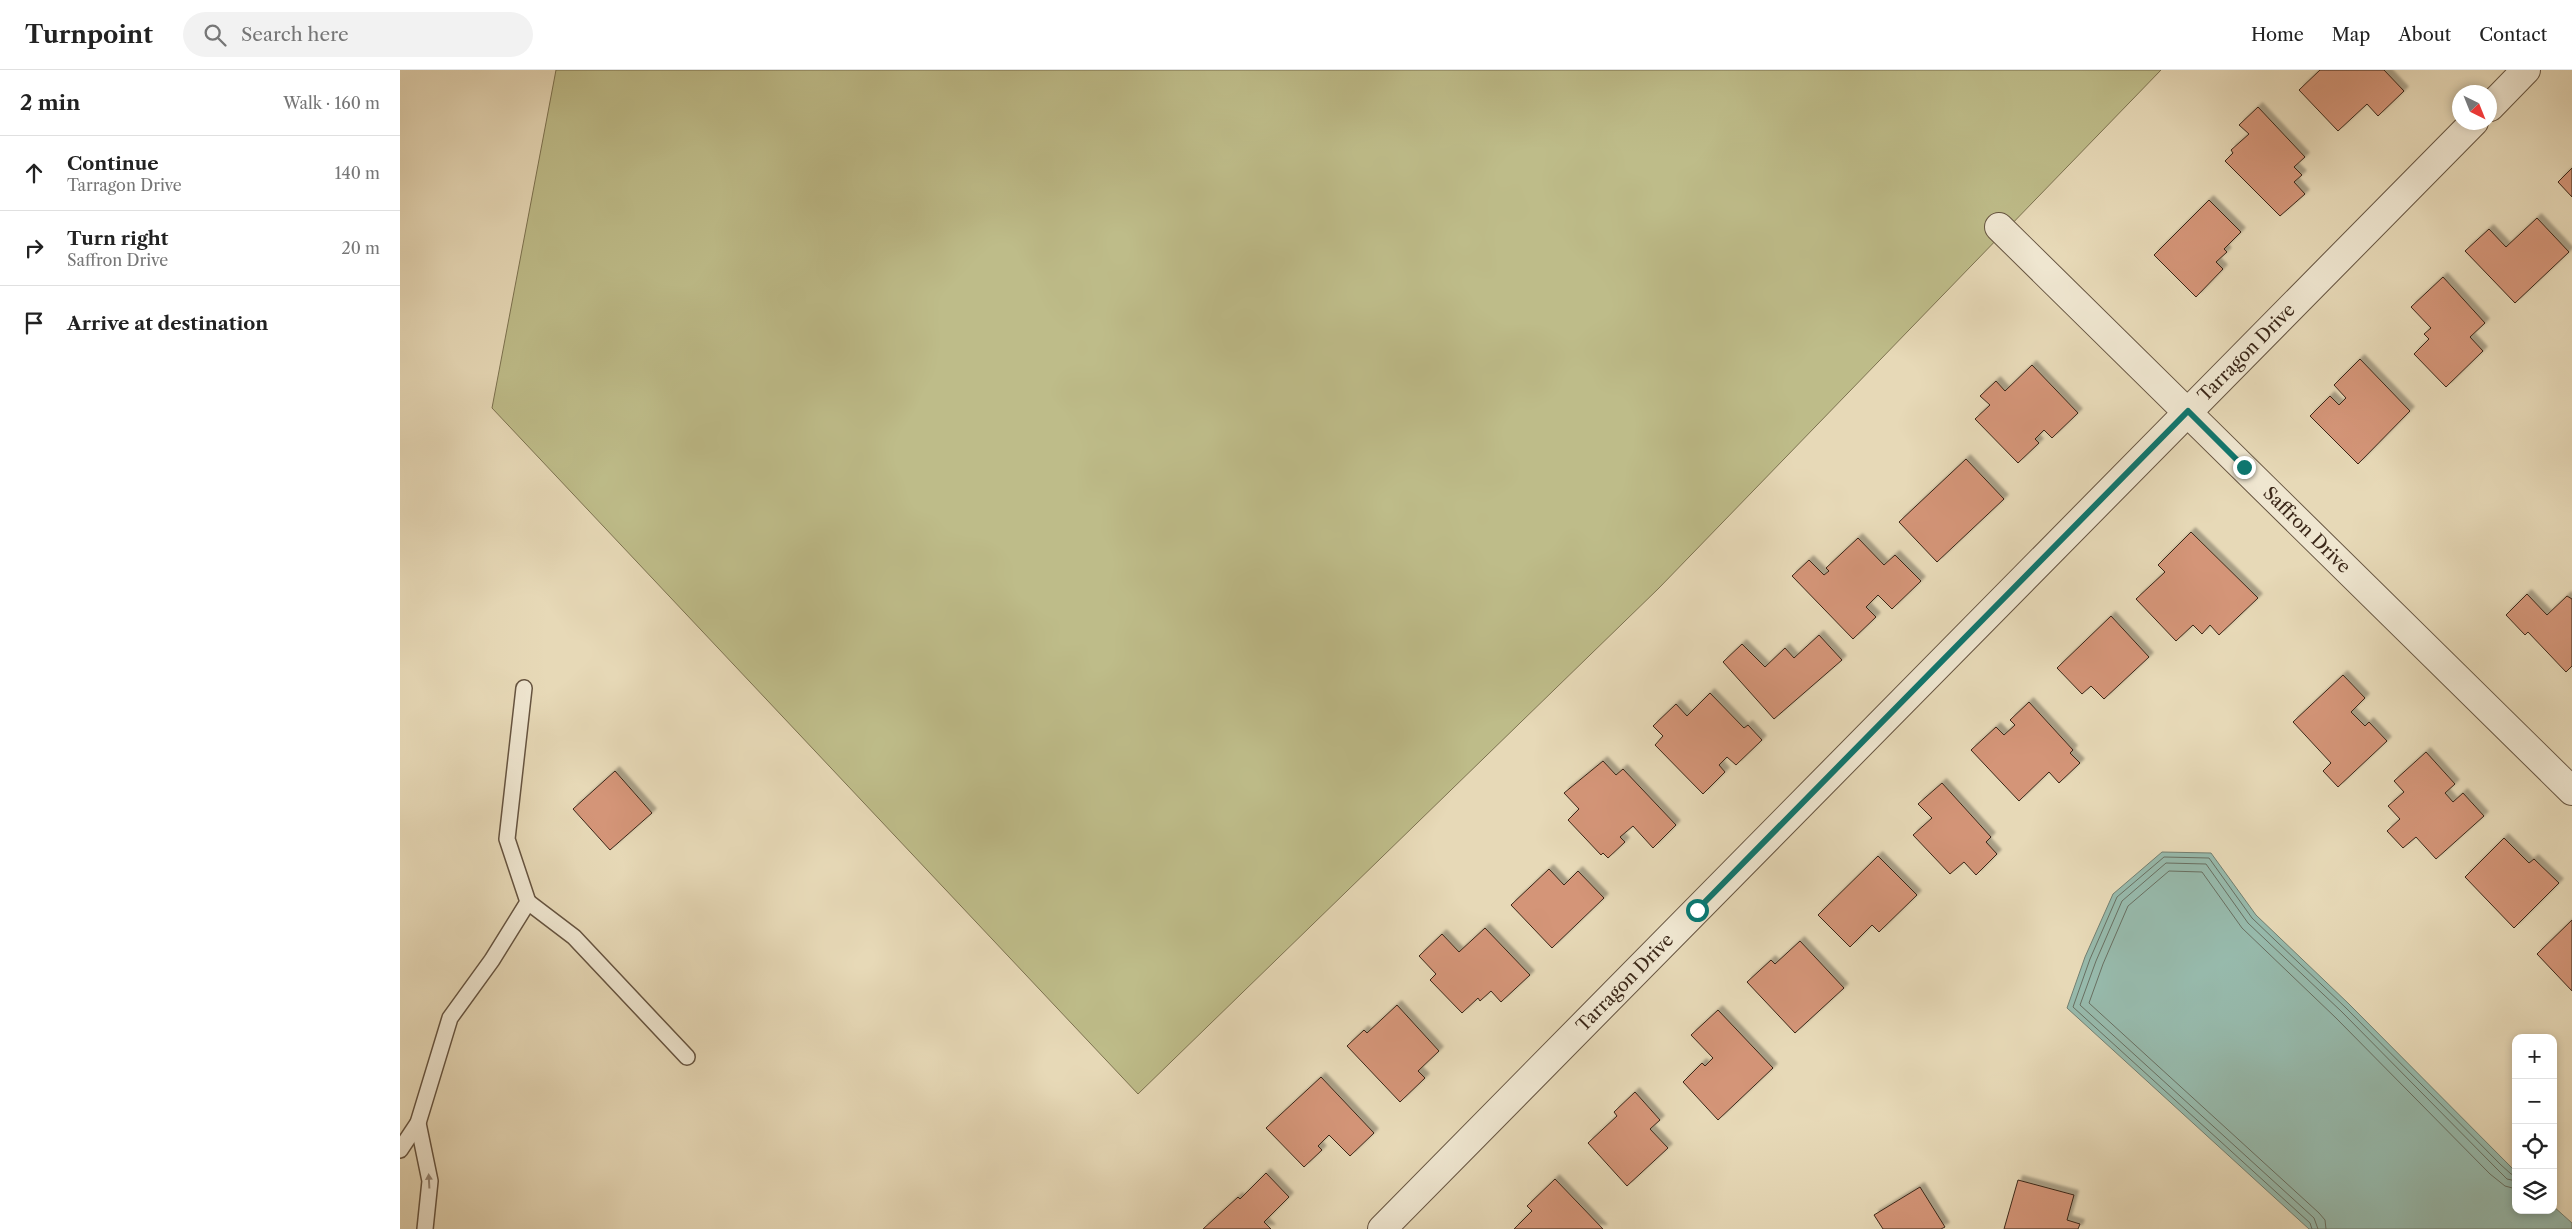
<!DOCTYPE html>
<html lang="en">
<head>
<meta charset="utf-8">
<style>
	:root { --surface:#fff; --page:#f2f2f2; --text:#222; --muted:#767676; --line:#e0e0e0 }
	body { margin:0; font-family:"Libre Caslon Text",serif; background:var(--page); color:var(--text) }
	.controls { position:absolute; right:15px; bottom:15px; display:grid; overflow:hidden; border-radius:10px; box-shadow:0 2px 8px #0003 }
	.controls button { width:45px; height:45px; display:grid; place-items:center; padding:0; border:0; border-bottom:1px solid var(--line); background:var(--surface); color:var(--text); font:25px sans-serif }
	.compass { position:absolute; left:2052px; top:15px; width:45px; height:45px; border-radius:50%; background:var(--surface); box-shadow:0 2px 8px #0003; rotate:137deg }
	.stop { position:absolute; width:15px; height:15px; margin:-11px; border:4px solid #0f766e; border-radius:50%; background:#fff }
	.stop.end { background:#0f766e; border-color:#fff; box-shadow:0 1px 5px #0008 }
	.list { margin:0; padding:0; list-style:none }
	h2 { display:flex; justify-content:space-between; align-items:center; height:65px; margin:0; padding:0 20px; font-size:21px }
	h2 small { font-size:16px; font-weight:400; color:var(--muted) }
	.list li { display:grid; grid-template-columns:32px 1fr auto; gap:15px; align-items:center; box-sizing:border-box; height:75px; padding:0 20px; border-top:1px solid var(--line) }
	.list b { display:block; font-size:19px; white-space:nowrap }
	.list p { margin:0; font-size:16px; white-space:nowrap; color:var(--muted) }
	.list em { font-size:16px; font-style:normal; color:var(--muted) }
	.icon { flex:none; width:28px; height:28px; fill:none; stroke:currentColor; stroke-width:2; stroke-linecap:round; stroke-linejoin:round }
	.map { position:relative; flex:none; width:2172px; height:1159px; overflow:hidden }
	header { display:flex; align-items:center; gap:30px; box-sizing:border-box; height:70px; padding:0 25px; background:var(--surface); border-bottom:1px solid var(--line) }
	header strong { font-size:24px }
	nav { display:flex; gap:28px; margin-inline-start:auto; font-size:18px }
	.search { width:350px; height:45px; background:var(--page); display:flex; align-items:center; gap:12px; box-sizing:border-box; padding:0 18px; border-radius:28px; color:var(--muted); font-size:19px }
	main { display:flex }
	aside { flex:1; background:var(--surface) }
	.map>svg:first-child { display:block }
	.green { fill:#bebc89; stroke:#7c7250 }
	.water { fill:#97baac; stroke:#727f71 }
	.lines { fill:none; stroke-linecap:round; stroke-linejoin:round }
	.shore { stroke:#697062; stroke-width:1 }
	.building { fill:#d49578; stroke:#3b2718; filter:url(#shadow) }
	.service-casing { stroke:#665440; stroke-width:18 }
	.minor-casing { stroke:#665440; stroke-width:30 }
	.service { stroke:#efe6d0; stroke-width:15 }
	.minor { stroke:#efe6d0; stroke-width:28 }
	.oneway { fill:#958674 }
	.route { stroke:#0f766e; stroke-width:6 }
	.labels { text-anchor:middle; stroke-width:4; stroke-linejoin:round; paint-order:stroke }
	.street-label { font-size:18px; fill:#3b2718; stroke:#efe6d0 }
</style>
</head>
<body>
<header>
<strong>Turnpoint</strong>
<div class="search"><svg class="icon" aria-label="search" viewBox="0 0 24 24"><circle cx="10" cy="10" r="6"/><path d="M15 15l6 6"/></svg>Search here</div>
<nav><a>Home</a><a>Map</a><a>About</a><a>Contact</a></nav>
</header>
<main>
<aside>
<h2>2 min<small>Walk · 160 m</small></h2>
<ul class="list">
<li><svg class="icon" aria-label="ahead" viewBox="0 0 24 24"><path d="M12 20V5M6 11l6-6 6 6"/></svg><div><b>Continue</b><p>Tarragon Drive</p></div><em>140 m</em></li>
<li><svg class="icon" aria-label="right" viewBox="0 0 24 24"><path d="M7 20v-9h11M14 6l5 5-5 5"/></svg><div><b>Turn right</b><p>Saffron Drive</p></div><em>20 m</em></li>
<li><svg class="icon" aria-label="arrive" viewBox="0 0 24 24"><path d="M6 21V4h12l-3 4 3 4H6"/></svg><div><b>Arrive at destination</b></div></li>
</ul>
</aside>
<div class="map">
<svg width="2172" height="1159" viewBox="0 0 2172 1159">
	<defs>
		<filter id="shadow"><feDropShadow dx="4.5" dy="-4.5" stdDeviation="1" flood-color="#0004"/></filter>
	</defs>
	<rect width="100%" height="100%" fill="#e7d9b7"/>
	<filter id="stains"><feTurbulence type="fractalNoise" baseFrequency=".004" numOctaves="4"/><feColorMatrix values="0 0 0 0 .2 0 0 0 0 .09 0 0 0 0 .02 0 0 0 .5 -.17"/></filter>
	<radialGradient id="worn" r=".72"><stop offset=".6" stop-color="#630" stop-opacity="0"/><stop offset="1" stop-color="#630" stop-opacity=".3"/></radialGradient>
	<polygon class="green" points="156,0 1761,0 1259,518 738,1024 92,338"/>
	<polygon class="water" points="1762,782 1811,783 1856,845 1949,934 2116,1102 2116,1140 2153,1140 2153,1136 2172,1153 2172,1159 1909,1159 1667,938 1685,887 1713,824"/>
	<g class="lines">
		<g class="shore">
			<polyline points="1912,1159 1910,1153 1673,937 1690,889 1717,827 1764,787 1809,788 1852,848 1946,938 2100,1094 2111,1104 2116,1105"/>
			<polyline points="1918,1159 1914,1148 1680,935 1696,891 1722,831 1766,793 1806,794 1848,853 1942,942 2096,1098 2107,1109 2116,1111"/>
			<polyline points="1926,1159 1925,1150 1919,1143 1689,933 1703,894 1728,836 1769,801 1802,802 1842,858 1936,948 2090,1104 2105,1116 2116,1119"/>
		</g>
	</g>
	<g class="building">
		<polygon points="1920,0 1984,0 2004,21 1978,46 1967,34 1938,61 1899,20"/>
		<polygon points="1858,37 1905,87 1894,97 1902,105 1894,112 1905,124 1880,146 1825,91 1833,83 1831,80 1849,64 1839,55"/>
		<polygon points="2172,98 2172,127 2158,112"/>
		<polygon points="1809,130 1841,162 1824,179 1827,182 1816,192 1823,199 1796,227 1754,185"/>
		<polygon points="2137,148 2169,182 2115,233 2065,181 2089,159 2106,177"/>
		<polygon points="2043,207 2085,253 2070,267 2083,281 2046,317 2014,284 2029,269 2024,264 2031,258 2011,237"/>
		<polygon points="1960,289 2010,341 1958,394 1910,346 1930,326 1939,335 1946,328 1934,315"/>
		<polygon points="1632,295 1678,343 1652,368 1644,360 1635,369 1639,373 1618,393 1575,349 1590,335 1580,326 1596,311 1605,321"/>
		<polygon points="1566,389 1604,429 1537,492 1499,452"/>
		<polygon points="1791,462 1858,528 1819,565 1810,555 1802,564 1793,555 1776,571 1736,529 1765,502 1758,495"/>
		<polygon points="1458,468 1484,495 1495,485 1521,511 1492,539 1478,525 1466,537 1476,547 1453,569 1392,506 1409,490 1424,505 1429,501 1426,498"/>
		<polygon points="2127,524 2147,545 2167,526 2172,529 2172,596 2166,602 2128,562 2125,565 2106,545"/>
		<polygon points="1711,546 1749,587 1704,629 1691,616 1682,624 1657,598"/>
		<polygon points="1419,565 1442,590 1374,649 1323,592 1342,574 1365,597 1385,578 1394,588"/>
		<polygon points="1943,605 1965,628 1951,642 1965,656 1969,652 1987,671 1938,717 1923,701 1931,693 1893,652"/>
		<polygon points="1310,623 1344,658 1348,655 1362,670 1336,695 1327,687 1319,695 1325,702 1303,724 1255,675 1263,666 1253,656 1276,634 1287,646"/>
		<polygon points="1629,632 1673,680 1670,683 1680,693 1659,713 1649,702 1619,731 1571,680 1596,657 1604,665 1615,655 1610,650"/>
		<polygon points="2026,682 2055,714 2045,723 2053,732 2063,723 2084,746 2036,789 2016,767 2003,778 1987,761 2000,749 1988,736 2004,722 1994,711"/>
		<polygon points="1203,691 1216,705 1223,699 1276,755 1253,778 1233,756 1220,767 1225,772 1208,788 1203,783 1201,785 1168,750 1179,739 1164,723"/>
		<polygon points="215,701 252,743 210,780 173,739"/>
		<polygon points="1542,713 1591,767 1586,772 1597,784 1576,805 1564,792 1550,804 1513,765 1532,748 1518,734"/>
		<polygon points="2104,768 2129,793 2134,789 2159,813 2114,858 2065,807"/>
		<polygon points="1478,786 1517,825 1479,862 1472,855 1450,877 1418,845"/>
		<polygon points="1149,799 1164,815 1178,801 1204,828 1152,878 1111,835"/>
		<polygon points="2172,850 2172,921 2137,884"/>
		<polygon points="1085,858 1130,905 1101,932 1091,921 1080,931 1078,928 1062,943 1030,910 1036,904 1019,886 1042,864 1059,882"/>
		<polygon points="1400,871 1444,918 1395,963 1347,912 1371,890 1375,894"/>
		<polygon points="997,935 1039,981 1018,1001 1025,1008 1000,1032 947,976 964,960 967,963"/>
		<polygon points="1318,940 1373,998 1318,1050 1283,1012 1302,993 1305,996 1313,988 1291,965"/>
		<polygon points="921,1007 974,1063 950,1086 929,1065 918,1076 922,1080 904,1097 866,1058"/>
		<polygon points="1235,1022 1260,1050 1250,1059 1268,1078 1227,1116 1188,1073 1217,1046 1214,1042"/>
		<polygon points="866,1103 889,1127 864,1152 871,1159 803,1159 838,1127 840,1129"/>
		<polygon points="1155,1109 1203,1159 1114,1159 1132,1141 1127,1136"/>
		<polygon points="1618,1110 1674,1125 1667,1150 1680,1154 1678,1159 1604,1159"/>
		<polygon points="1520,1117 1545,1157 1541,1159 1483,1159 1474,1145"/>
	</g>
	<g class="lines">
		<g class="service-casing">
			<g id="service">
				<polyline points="128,832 174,867 287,987"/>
				<polyline points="18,1053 30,1111 25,1159"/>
				<polyline points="0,1080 18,1053 50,948 92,890 128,832 107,769 124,618"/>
			</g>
		</g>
		<g class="minor-casing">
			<g id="minor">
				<polyline points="2090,37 2126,0"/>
				<path id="s1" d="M1599,157L2172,721"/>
				<path id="s2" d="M982,1159L2074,52"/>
			</g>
		</g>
		<use href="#service" class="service"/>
		<use href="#minor" class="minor"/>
	</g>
	<defs><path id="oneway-solid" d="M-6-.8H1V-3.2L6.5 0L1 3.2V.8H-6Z" transform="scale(1.25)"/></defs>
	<use class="oneway" href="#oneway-solid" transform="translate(29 1111) rotate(-93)"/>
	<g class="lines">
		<polyline class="route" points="1297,840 1788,341 1844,397"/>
	</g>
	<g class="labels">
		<g class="street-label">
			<text dy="6" stroke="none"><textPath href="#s2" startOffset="1231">Tarragon Drive</textPath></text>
			<text dy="6" stroke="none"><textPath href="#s1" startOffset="432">Saffron Drive</textPath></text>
			<text dy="6" stroke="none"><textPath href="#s2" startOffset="346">Tarragon Drive</textPath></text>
		</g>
	</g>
	<rect width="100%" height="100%" filter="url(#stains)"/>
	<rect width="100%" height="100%" fill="url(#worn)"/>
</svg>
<div class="controls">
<button>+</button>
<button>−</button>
<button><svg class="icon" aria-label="locate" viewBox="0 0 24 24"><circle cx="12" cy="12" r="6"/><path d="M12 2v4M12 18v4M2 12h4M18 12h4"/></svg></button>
<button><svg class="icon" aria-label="layers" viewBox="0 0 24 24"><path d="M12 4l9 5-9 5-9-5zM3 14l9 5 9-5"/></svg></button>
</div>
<svg class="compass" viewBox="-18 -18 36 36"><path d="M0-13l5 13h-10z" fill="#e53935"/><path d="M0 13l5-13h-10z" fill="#767676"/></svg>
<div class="stop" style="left:1297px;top:840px"></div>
<div class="stop end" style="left:1844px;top:397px"></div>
</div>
</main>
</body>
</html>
